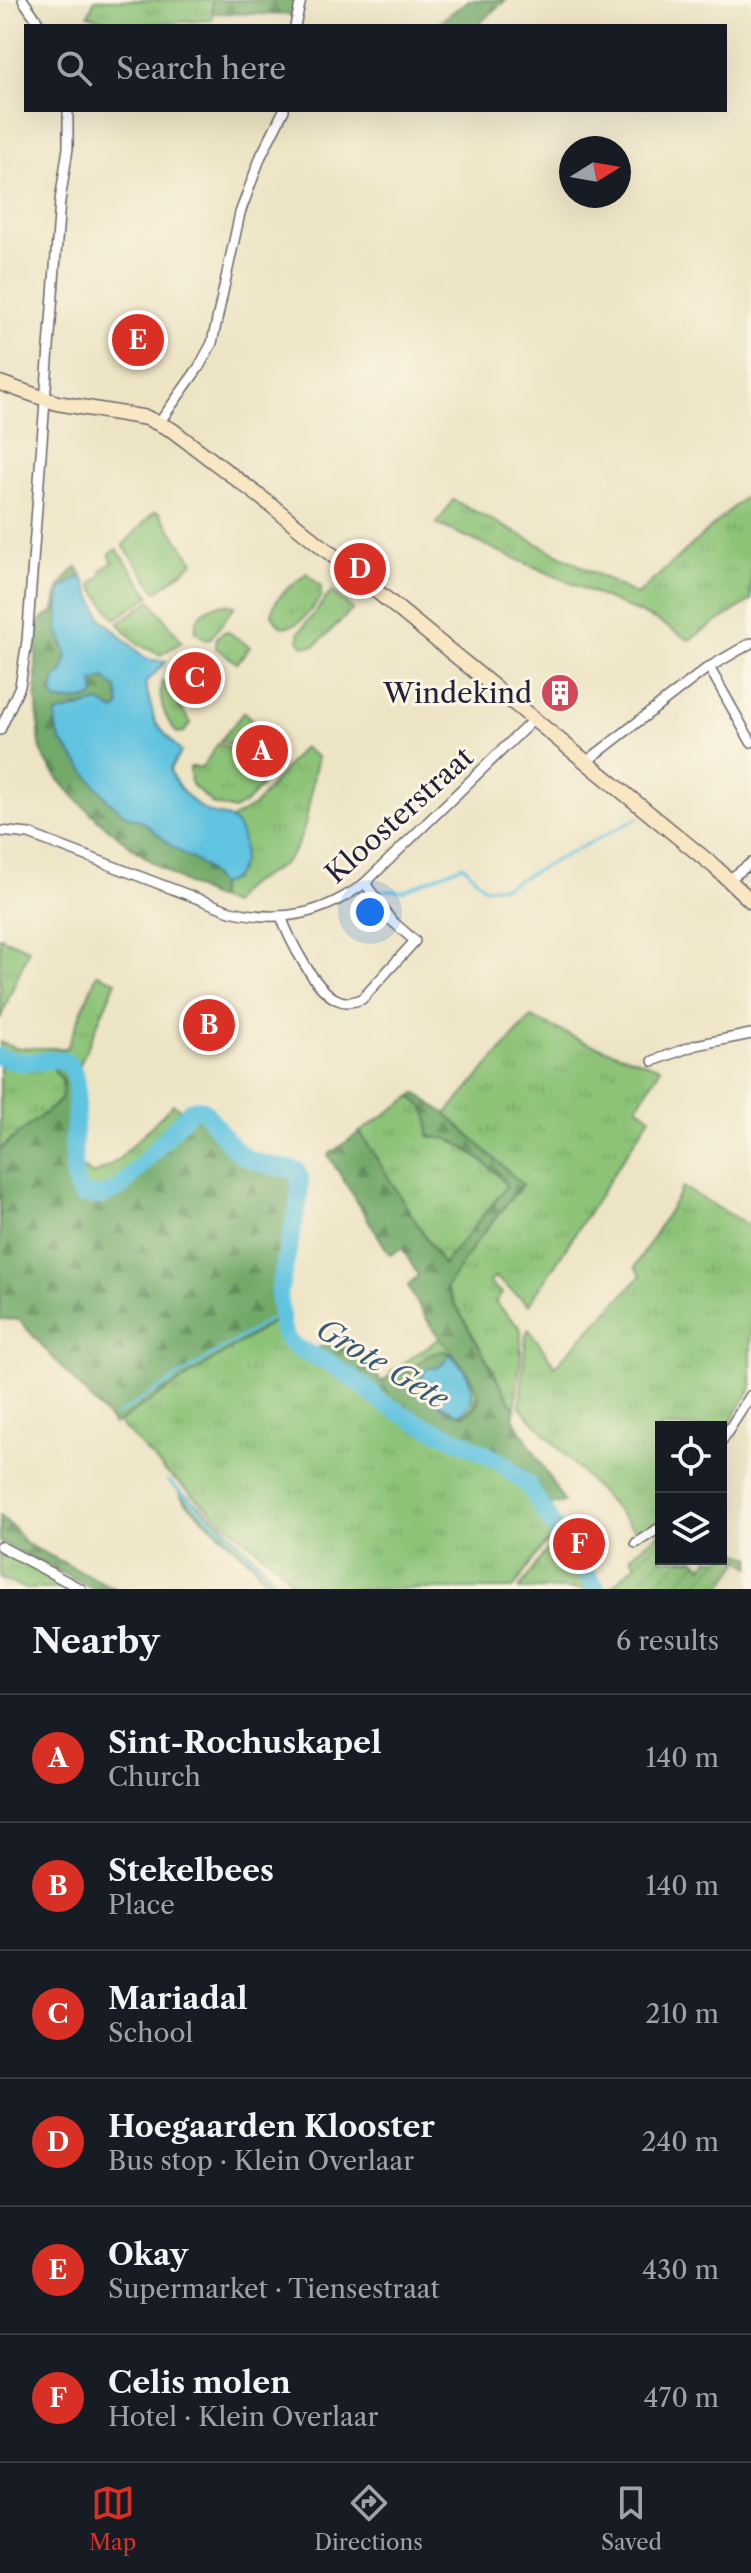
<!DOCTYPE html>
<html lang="en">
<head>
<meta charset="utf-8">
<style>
	:root { --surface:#171b24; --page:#20242c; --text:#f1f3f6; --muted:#9ea1a6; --line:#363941; --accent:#d93025 }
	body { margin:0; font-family:"Libre Caslon Text",serif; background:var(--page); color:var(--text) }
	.controls { position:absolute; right:24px; bottom:24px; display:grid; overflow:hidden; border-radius:0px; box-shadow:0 8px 32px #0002 }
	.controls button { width:72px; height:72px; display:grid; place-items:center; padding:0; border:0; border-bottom:2px solid var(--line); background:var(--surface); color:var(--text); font:40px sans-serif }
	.compass { position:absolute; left:559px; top:136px; width:72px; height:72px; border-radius:50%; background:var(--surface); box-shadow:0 8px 32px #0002; rotate:79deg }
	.you { position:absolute; left:370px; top:912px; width:28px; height:28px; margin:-20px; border:6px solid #fff; border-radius:50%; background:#1a73e8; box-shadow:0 0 0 12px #1a73e833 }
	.badge { display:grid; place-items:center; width:52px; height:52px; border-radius:50%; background:var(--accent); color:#fff; font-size:26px; font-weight:700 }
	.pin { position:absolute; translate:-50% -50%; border:4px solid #fff; box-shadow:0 2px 8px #0006 }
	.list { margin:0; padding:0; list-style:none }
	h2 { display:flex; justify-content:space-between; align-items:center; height:104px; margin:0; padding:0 32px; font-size:34px }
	h2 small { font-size:26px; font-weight:400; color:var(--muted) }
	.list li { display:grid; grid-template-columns:52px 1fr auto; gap:24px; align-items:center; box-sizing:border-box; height:128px; padding:0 32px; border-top:2px solid var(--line) }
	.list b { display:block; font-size:30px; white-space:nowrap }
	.list p { margin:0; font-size:26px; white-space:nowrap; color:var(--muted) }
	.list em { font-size:26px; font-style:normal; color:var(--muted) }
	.icon { flex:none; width:44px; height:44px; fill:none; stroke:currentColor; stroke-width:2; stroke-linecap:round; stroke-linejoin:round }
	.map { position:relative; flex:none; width:751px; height:1589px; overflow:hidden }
	.search { position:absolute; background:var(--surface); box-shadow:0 8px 32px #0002; left:24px; right:24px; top:24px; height:88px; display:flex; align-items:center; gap:20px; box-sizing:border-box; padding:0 28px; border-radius:0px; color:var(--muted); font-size:30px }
	.sheet { height:872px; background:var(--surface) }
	nav { display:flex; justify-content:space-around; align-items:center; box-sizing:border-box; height:112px; border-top:2px solid var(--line); background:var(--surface); font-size:22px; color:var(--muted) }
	nav a { display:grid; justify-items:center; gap:4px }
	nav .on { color:var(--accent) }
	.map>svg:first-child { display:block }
	.grass { fill:url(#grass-tufts); stroke:#577259; stroke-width:2 }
	.forest { fill:url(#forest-firs); stroke:#4a6652; stroke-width:2 }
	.park { fill:#8cc377; stroke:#577259; stroke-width:2 }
	.garden { fill:url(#garden-furrows); stroke:#577259; stroke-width:2 }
	.water { fill:#61c3df; stroke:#42728d; stroke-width:2 }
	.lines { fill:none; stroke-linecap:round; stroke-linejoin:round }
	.stream { stroke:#61c3df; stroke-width:3 }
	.river { stroke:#61c3df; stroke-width:18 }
	.minor-casing { stroke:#69666b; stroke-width:12 }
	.secondary-casing { stroke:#69666b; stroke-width:17 }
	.minor { stroke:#fff; stroke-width:9 }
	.secondary { stroke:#f9e7c3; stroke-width:14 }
	.labels { text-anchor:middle; stroke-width:6; stroke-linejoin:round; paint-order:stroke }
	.poi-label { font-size:28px; fill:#22223b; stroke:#fcf5e5; text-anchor:end }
	.street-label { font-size:28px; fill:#22223b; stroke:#fcf5e5 }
	.water-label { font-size:30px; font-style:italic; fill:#385a74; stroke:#fcf5e5 }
</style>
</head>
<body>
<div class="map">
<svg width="751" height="1589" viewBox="0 0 751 1589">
	<defs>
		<pattern id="grass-tufts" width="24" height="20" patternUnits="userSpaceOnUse" patternTransform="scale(2)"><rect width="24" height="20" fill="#8cc377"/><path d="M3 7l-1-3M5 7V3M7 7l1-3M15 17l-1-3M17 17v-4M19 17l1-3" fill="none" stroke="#78a768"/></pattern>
		<pattern id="forest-firs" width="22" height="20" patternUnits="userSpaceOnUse" patternTransform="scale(2)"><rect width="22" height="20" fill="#71a968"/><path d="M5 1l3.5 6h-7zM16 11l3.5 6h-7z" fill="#5c8957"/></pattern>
		<pattern id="garden-furrows" width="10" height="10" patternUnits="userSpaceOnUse" patternTransform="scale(2)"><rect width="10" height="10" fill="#8cc377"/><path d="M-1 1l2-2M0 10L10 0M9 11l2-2" fill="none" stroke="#78a768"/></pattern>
	</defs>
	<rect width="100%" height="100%" fill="#fcf5e5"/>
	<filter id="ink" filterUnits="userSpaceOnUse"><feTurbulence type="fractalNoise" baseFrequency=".0125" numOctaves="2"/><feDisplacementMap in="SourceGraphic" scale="16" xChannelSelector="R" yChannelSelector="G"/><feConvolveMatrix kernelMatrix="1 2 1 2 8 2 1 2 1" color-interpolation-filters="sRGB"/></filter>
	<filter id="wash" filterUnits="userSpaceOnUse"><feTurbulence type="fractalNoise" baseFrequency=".006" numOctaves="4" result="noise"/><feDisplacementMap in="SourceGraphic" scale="32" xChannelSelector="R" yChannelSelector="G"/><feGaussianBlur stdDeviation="1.8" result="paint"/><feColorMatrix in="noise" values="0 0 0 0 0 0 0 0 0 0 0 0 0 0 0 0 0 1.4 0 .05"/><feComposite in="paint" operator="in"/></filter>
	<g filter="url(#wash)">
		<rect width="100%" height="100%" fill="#ede4c4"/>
		<g class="grass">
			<polygon points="95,0 212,0 212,20 120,26 88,15"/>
			<polygon points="751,491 751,600 689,640 657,621 437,524 453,500 637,595"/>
			<polygon points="117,549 150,596 115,619 91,585 103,574 101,570 113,562 109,554"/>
			<path d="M307,573L321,587V597C310,610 300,630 280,626L272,615C273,596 293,585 307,573Z"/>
			<polygon points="332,591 353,609 315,646 304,646 299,640 299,632"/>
			<polygon points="151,600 182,642 160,655 138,644 118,623"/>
			<path d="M225,604L235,606L210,639L206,640L196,632C193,615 210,605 225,604Z"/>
			<path d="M227,631L250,647L237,663L216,648C215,638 218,634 227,631Z"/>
			<path d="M162,681L191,723L184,732L177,733C165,720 157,697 162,681Z"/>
			<polygon points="244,712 259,727 238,754 233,745 220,741"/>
			<polygon points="218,744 231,748 235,756 233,760 262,785 246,803 234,810 213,804 191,784 190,767 202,767"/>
			<path d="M303,747L318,758C308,790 311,832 289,858C272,878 243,879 232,904L218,899L219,885L233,879L237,827L231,819L254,806Z"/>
			<polygon points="0,937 29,949 0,1019"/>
			<polygon points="97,974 116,981 78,1069 63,1054 21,1059 0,1052 0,1042 16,1048 67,1048"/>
			<polygon points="531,1017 585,1042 661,1068 637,1106 650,1117 529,1305 495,1277 489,1283 502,1293 495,1302 521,1329 521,1355 515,1410 446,1288 476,1242 522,1185 446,1114"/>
			<path d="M0,1062L23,1067L57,1064L55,1070C64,1079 64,1088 61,1100L0,1149Z"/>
			<path d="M411,1097C431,1109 428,1114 429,1136C436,1139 441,1137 448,1139C461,1144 504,1175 506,1187L443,1266L360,1132Z"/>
			<path d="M173,1104L181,1110L120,1178L95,1193C81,1188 80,1179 78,1165L93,1175L118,1160Z"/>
			<polygon points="683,1187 751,1227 751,1389 721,1436 721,1427 661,1427 661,1520 637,1532 520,1407 526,1334 529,1329 555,1366 641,1276 635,1267"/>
			<polygon points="275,1320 282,1341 296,1352 344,1376 391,1415 459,1445 506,1470 529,1494 556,1536 542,1547 513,1589 295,1589 282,1570 168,1474 118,1422"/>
			<path d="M440,1338C457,1359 498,1393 464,1415L458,1414L464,1412L452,1355L445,1351L430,1354L413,1368H409L407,1364L393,1374L391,1372Z"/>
			<polygon points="559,1538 565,1548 564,1554 589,1589 519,1589 543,1555"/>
			<polygon points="0,1549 75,1589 25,1589 0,1578"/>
		</g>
		<g class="forest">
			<polygon points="212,0 298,0 295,15 212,13"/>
			<polygon points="469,0 506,0 476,26 434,26"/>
			<path d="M77,567L82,576L60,590L62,645L67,654L64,670L54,680L58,701L84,700L93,681L105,678L117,689L120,706L115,711L99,702L56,714V728L61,741L124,814L145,823L195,859L205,868L219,885L218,899C170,881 63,803 42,752C39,745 39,735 39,727C35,691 35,658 38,622L54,611C57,591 61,580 77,567Z"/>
			<path d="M57,1064L66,1069L71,1079L66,1175C72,1199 96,1210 118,1194C145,1175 168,1142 190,1117L201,1118L233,1159L253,1167L295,1178C288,1226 276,1271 275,1320L114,1425L19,1320L0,1319V1149L61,1100L63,1081L54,1070Z"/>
			<path d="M416,1093L446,1114L522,1184L476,1242L446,1288L515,1410L513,1417L564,1502L551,1505L525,1471L465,1435L389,1402L356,1371L313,1350C348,1333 364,1353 381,1382L407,1364L409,1368H414L430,1354L444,1351L449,1354L445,1364L424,1372C419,1397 442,1410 464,1415L474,1408L479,1400C474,1374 456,1359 441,1340C429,1325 420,1307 410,1291L408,1286L418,1275L402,1248L390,1255L328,1155L360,1132L443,1265L506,1187C504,1175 461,1143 448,1139C441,1137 436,1139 429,1135C429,1116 428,1107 411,1097Z"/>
			<path d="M178,1490C214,1512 255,1555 281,1589H272L253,1564L184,1501Z"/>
			<polygon points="0,1516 14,1528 25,1543 115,1589 93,1589 0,1542"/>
		</g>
		<polygon class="park" points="154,512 159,513 194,562 157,592 123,545"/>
		<polygon class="garden" points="661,1532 661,1559 694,1559 703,1567 708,1559 721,1559 721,1542 739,1553 751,1557 751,1567 741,1559 720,1589 609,1589 636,1564 630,1557"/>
		<g class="water">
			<path d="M82,576L102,619L146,659L166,662L145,683L155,722L181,752L170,769C173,784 193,803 206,811C213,815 223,814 230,819C247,831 247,861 235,876C231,881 225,882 219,885L205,867L173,847L145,823L124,814L108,800L61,741L56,728V714L99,702L115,711L120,706L117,689L105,678L93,681L95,696L84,700L57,701L52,694L54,680L64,670L67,654L58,629L60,590Z"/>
			<path d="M449,1354C467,1367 486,1402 458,1414L432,1399L421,1389L424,1372L428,1368C440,1369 444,1365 449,1354Z"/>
			<polygon points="564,1534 603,1589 589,1589 563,1554 565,1548 559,1538"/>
		</g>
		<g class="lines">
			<g class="stream">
				<polyline points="378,890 403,891 463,865 485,888 506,886 638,818"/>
				<polyline points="117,1415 269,1320 281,1317"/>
				<polyline points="167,1480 241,1545 279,1589"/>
			</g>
			<path class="river" d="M0,1057C14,1063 27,1063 43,1061C48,1061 56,1058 61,1060C96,1070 57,1169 82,1195L101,1196L120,1188L191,1110L199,1108L205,1112C240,1157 237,1161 296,1170L300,1178L299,1198L279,1293L282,1328L287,1340L298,1349L329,1363L362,1385L381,1402L418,1423L465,1443L500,1462L528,1485L564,1544L597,1589"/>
		</g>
	</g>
	<g filter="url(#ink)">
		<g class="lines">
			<g class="minor-casing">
				<g id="minor">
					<polyline points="23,0 41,26"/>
					<polyline points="295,26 301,0"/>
					<polyline points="159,423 199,367 212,343 240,213 261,156 284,110"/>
					<polyline points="709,667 751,742"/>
					<polyline points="0,730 20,686 27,641 60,201 68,148 68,110"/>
					<polyline points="586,762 706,669 751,643"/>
					<path d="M0,831L29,834L230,911C282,923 322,915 365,883L533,720"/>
					<polyline points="730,879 751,863"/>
					<path d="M281,916C289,939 315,991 338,1000C346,1004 354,1002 362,999L415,941L391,920L365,883"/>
					<polyline points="653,1061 696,1045 751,1034"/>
					<polyline points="721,1442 751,1395"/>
					<polyline points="636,1543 661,1527"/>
					<polyline points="0,1546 81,1589"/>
				</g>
			</g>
			<g class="secondary-casing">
				<polyline id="secondary" points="0,383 57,403 147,418 172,430 271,505 715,867 751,901"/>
			</g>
			<use href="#minor" class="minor"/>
			<use href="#secondary" class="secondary"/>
		</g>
	</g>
	<defs>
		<g id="building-disc" transform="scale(2)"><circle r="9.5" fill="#d1495b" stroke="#fcf5e5"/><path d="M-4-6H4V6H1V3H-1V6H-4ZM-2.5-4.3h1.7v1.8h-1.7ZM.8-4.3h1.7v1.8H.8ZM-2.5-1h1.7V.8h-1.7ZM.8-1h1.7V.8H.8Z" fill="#fff"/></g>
	</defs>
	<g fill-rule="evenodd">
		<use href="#building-disc" x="560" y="693"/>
	</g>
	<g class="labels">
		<g class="poi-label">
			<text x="532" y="703">Windekind</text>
		</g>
		<g class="street-label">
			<text transform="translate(399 815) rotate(-42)" y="10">Kloosterstraat</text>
		</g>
		<g class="water-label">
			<text transform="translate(382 1364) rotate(31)" y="10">Grote Gete</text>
		</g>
	</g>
</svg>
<div class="controls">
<button><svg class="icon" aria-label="locate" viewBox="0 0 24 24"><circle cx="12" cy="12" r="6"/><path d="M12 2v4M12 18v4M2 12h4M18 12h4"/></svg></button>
<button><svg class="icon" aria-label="layers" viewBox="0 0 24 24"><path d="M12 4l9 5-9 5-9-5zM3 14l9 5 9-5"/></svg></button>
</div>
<svg class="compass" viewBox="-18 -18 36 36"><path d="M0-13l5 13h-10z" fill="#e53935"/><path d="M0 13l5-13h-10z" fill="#9ea1a6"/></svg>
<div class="you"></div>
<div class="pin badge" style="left:262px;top:751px">A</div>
<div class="pin badge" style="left:209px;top:1025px">B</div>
<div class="pin badge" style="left:195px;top:678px">C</div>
<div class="pin badge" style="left:360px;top:569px">D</div>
<div class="pin badge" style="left:138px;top:340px">E</div>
<div class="pin badge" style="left:579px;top:1544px">F</div>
<div class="search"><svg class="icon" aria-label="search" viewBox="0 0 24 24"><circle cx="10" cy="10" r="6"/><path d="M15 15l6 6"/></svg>Search here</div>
</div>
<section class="sheet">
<h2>Nearby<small>6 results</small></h2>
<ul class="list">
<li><span class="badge">A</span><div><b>Sint-Rochuskapel</b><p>Church</p></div><em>140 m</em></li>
<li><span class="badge">B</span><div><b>Stekelbees</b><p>Place</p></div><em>140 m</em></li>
<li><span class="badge">C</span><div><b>Mariadal</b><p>School</p></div><em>210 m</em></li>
<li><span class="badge">D</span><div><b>Hoegaarden Klooster</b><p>Bus stop · Klein Overlaar</p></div><em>240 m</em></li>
<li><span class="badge">E</span><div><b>Okay</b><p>Supermarket · Tiensestraat</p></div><em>430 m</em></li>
<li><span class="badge">F</span><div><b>Celis molen</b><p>Hotel · Klein Overlaar</p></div><em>470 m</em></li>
</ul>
</section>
<nav>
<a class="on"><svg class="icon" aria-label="map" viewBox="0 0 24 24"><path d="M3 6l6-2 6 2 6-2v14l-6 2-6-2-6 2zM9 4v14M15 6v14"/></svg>Map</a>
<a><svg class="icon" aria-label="directions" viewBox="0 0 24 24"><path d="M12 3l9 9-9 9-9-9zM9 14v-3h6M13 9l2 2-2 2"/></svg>Directions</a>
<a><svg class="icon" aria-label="saved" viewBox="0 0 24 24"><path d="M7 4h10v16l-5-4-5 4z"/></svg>Saved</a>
</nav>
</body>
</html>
